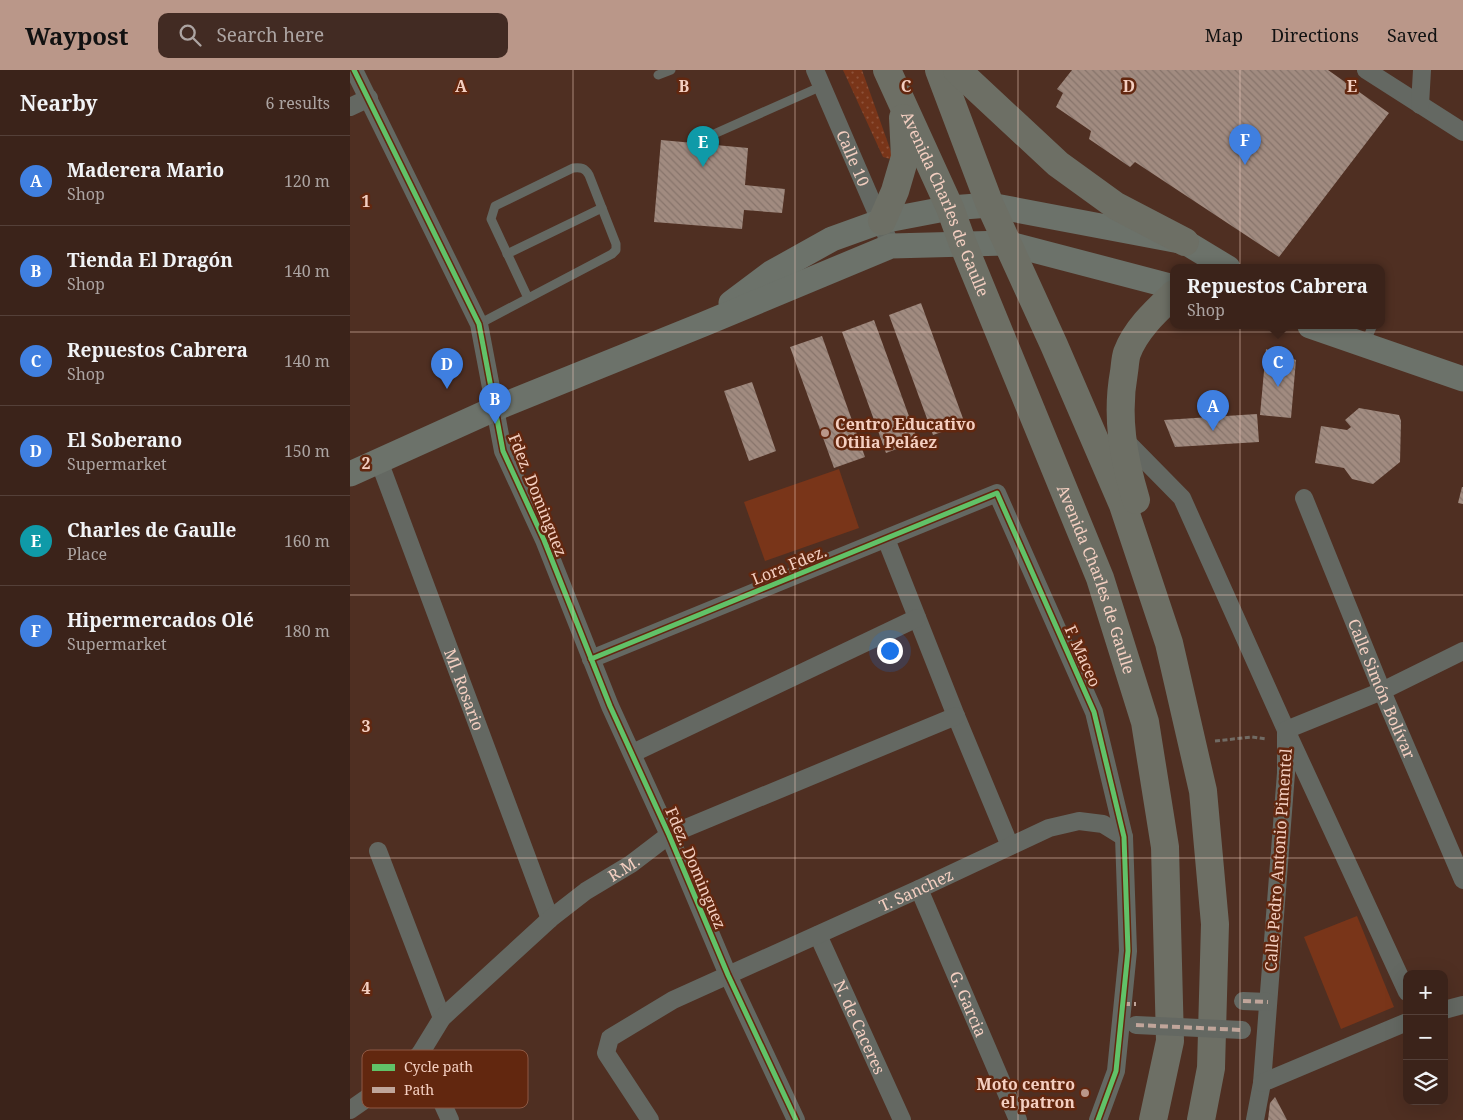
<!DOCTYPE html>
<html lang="en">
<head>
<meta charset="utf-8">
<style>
	:root { --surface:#3b231a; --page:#422b23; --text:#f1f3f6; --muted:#aca4a2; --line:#544039; --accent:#ba9789 }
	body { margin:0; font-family:"Noto Serif",serif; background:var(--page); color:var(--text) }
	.controls { position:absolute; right:15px; bottom:15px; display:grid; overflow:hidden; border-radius:10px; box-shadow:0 5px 20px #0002 }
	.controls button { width:45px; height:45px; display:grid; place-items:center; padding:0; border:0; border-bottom:1px solid var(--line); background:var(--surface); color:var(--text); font:25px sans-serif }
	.you { position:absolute; left:539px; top:580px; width:18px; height:18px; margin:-12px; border:4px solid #fff; border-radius:50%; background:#1a73e8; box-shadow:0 0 0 8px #1a73e833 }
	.badge { display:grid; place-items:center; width:32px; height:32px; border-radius:50%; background:var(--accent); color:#fff; font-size:16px; font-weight:700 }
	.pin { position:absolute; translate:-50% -41px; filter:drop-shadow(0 1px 2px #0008) }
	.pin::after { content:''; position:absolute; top:26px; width:18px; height:15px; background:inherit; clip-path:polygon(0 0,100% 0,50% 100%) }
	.popup { position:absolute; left:820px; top:194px; width:215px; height:65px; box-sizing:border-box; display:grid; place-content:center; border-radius:10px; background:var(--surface); filter:drop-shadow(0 1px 4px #0005); font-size:16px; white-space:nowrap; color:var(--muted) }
	.popup b { font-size:19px; color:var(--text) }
	.popup::after { content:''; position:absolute; left:50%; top:100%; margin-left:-10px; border:10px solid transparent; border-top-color:var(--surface) }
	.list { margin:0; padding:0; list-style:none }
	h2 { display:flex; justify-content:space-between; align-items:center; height:65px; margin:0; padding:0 20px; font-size:21px }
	h2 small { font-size:16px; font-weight:400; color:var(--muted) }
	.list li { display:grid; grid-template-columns:32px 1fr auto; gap:15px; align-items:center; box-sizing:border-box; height:90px; padding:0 20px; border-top:1px solid var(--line) }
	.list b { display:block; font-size:19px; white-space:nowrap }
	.list p { margin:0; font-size:16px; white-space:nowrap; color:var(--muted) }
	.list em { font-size:16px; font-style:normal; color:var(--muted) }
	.icon { flex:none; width:28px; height:28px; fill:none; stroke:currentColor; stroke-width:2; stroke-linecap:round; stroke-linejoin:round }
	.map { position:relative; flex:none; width:1113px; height:1050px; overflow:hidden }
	header { display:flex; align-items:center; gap:30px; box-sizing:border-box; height:70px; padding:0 25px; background:var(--accent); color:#111 }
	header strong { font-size:24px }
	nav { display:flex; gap:28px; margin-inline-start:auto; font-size:18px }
	.search { width:350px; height:45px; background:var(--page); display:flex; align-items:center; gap:12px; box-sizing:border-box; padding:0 18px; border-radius:10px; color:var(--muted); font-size:19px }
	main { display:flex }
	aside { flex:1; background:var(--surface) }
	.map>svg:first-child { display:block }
	.park { fill:url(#park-dots) }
	.pitch { fill:#793519 }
	.building { fill:url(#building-back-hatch) }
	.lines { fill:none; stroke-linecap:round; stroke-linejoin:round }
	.path { stroke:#716b64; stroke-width:3; stroke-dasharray:5 2.5; stroke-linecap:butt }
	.lane { stroke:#646862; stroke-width:9 }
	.street { stroke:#646862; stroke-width:18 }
	.secondary { stroke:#6c726a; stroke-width:25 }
	.primary { stroke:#6d6f65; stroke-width:28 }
	.street-bridge { stroke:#646862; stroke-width:18 }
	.quiet { stroke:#c0a59a; stroke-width:4; stroke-dasharray:8 4; stroke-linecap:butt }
	.cycleway-casing { stroke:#62270f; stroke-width:8 }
	.cycleway { stroke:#61c268; stroke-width:5 }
	.grid { fill:none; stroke:#f4cfc1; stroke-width:1; stroke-opacity:0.55 }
	.poi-dot { fill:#ba9789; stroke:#62270f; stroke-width:2 }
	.labels { text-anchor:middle; stroke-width:5; stroke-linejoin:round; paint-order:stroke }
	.street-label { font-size:16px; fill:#f4cfc1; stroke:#62270f }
	.poi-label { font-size:16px; font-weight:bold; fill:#f4cfc1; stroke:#62270f; text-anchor:start }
	.key { fill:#62270f; stroke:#8e5944; stroke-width:1 }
	.key-label { font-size:14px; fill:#f4cfc1 }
	.grid-label { font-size:16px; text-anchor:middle; font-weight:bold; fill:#f4cfc1; stroke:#62270f; stroke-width:5; stroke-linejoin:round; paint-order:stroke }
</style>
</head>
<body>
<header>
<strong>Waypost</strong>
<div class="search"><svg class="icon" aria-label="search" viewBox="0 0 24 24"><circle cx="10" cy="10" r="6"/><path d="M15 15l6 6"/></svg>Search here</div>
<nav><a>Map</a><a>Directions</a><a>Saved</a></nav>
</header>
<main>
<aside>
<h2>Nearby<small>6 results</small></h2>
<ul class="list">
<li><span class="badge" style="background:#3f7fe0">A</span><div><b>Maderera Mario</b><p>Shop</p></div><em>120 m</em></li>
<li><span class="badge" style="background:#3f7fe0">B</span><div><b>Tienda El Dragón</b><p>Shop</p></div><em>140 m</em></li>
<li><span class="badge" style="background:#3f7fe0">C</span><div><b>Repuestos Cabrera</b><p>Shop</p></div><em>140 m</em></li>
<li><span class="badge" style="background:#3f7fe0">D</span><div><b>El Soberano</b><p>Supermarket</p></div><em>150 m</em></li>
<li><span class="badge" style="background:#0f9aa8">E</span><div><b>Charles de Gaulle</b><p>Place</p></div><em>160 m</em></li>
<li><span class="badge" style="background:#3f7fe0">F</span><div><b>Hipermercados Olé</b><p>Supermarket</p></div><em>180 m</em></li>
</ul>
</aside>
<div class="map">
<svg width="1113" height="1050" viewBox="0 0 1113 1050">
	<defs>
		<pattern id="park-dots" width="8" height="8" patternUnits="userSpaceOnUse" patternTransform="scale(1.25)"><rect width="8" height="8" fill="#793519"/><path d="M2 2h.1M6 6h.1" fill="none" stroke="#8d5139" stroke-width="1.8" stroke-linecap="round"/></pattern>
		<pattern id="building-back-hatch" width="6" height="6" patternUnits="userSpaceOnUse" patternTransform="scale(1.25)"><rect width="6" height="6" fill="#a18b80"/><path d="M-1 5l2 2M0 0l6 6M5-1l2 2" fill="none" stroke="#87746b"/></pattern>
	</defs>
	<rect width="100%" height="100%" fill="#4f2f22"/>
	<polygon class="park" points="493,0 512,0 544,90 533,87"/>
	<g class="pitch">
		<polygon points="489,399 509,458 415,491 394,432"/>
		<polygon points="1007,846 1044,937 991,959 954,867"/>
	</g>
	<g class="building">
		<polygon points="722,0 978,0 1039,43 929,187 785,92 780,97 739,69 741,61 706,37 713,23 707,19"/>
		<polygon points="311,70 398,78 395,115 435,119 432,143 394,140 392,159 304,152"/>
		<polygon points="571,233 615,354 583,365 539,245"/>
		<polygon points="524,250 568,371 536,383 492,262"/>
		<polygon points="472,266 515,387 484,398 440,277"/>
		<polygon points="916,279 946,290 941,348 910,345"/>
		<polygon points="402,312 426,381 399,391 374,321"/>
		<polygon points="1009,338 1049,345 1051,351 1050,392 1023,414 1002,409 994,398 965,393 971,356 997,360 1001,357 995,350"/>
		<polygon points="907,344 909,372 825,377 814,350"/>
		<polygon points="1112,417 1113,417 1113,434 1108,433"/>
		<polygon points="925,1027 937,1050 918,1050 920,1033"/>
	</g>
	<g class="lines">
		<polyline class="path" points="865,671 902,667 916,669"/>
		<g class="lane">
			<polyline points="308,5 321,0"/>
			<polyline points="346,72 472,16"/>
			<polyline points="157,184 252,138"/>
			<path d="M129,254L262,184L266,180V174L239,105C235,98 231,97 223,98L145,136L141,149L178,228"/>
			<polyline points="1015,274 1022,257 1020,256"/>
		</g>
		<g class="street">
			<polyline points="4,0 129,254 153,381 194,470 260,636 319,765 378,905 446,1050"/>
			<path id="s1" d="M465,0L541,176"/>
			<polyline points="1016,0 1113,62"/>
			<polyline points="1070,35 1072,0"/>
			<polyline points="0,37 19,28"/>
			<polyline points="772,367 832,428 936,660 936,703 912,1013 905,1050"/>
			<path id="s2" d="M29,391L200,849"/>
			<path id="s3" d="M954,428L1032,621L1113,810"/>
			<polyline points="536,469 606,646 660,776"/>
			<polyline points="241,589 647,423 744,642 774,767 778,881 766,1001 748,1050"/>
			<polyline points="283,683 567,548"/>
			<polyline points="28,781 92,948"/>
			<path id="s4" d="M569,819L668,1050"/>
			<path id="s5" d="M468,865L552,1050"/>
			<polyline points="1057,922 936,660 1032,621 1113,581"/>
			<polyline points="893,931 918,932"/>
			<polyline points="1094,940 1113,935"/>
			<polyline points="70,984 100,1050"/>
			<polyline points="912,1013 1057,952"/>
			<path id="s6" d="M0,1040L23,1024L70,984L92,948L200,849L236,821L281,794L319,765L606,646"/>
			<path id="s7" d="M300,1050L256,983L260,968L323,930L569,819L699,758L729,751L753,754L774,767"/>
		</g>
		<g class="secondary">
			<polyline points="381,233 421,203 482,169 532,151 600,138 640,135 835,172 878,198"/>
			<polyline points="960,256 1113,309"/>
			<polyline points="0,404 144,339 354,254 541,176 656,173 824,217"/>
		</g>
		<g class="primary">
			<path id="s8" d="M537,0L600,138L613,174L750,508L795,652L815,777L820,971L803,1050"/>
			<polyline points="589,0 640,135 704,275 773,435 819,573 853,721 865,854 861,998 851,1050"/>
			<polyline points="607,0 708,94 766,136 835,172"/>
			<polyline points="532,151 545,121 555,87 553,48"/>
			<path d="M786,430C773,387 766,346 774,302C775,296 775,289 777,283C786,259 806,241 824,224"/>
		</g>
		<polyline class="street-bridge" points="786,955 892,960"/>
		<g class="quiet">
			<polyline points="893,931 918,932"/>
			<polyline points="772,934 786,934"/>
			<polyline points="786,955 892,960"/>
		</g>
		<g class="cycleway-casing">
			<g id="cycleway">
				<polyline points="4,0 129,254 153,381 194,470 260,636 319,765 378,905 446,1050"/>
				<polyline points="241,589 647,423 744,642 774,767 778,881 766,1001 748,1050"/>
			</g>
		</g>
		<use href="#cycleway" class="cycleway"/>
	</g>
	<path class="grid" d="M223,0V1050M445,0V1050M668,0V1050M890,0V1050M0,262H1113M0,525H1113M0,788H1113"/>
	<g class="poi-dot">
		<circle cx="475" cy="363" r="5"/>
		<circle cx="735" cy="1023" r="5"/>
	</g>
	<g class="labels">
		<g class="street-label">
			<text dy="6" stroke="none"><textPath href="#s1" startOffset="96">Calle 10</textPath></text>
			<text dy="6" stroke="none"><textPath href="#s8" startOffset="146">Avenida Charles de Gaulle</textPath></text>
			<text transform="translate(188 425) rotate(68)" y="6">Fdez. Dominguez</text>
			<text transform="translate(439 495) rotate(-22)" y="6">Lora Fdez.</text>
			<text dy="6" stroke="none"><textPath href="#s8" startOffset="551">Avenida Charles de Gaulle</textPath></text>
			<text transform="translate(733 586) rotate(66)" y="6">F. Maceo</text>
			<text dy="6" stroke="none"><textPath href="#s3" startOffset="206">Calle Simón Bolívar</textPath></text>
			<text dy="6" stroke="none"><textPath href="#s2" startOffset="244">Ml. Rosario</textPath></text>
			<text transform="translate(928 790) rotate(-86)" y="6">Calle Pedro Antonio Pimentel</text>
			<text dy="6" stroke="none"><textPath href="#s6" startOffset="368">R.M.</textPath></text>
			<text transform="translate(346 798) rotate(67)" y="6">Fdez. Dominguez</text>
			<text dy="6" stroke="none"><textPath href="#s7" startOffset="436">T. Sanchez</textPath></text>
			<text dy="6" stroke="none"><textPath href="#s4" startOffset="125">G. Garcia</textPath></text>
			<text dy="6" stroke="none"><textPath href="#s5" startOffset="101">N. de Caceres</textPath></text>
		</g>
		<g class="poi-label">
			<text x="485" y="360">Centro Educativo<tspan x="485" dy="18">Otilia Peláez</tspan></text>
			<text x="725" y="1020" text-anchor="end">Moto centro<tspan x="725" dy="18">el patron</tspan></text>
		</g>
	</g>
	<rect x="12" y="980" width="166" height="58" rx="8" class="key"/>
	<rect x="22" y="994" width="23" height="7" fill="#61c268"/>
	<rect x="22" y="1017" width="23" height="6" fill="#c0a59a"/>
	<g class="key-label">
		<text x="54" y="1002">Cycle path</text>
		<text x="54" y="1025">Path</text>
	</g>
	<g class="grid-label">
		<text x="111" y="22">A</text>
		<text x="334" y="22">B</text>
		<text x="556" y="22">C</text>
		<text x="779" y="22">D</text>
		<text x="1002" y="22">E</text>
		<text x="16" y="137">1</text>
		<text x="16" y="399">2</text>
		<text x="16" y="662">3</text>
		<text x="16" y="924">4</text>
	</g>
</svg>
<div class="controls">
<button>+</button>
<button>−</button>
<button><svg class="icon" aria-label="layers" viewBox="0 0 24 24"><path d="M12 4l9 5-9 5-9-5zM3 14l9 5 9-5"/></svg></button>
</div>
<div class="you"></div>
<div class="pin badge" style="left:863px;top:361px;background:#3f7fe0">A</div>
<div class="pin badge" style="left:145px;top:354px;background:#3f7fe0">B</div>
<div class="pin badge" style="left:928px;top:317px;background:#3f7fe0">C</div>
<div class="popup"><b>Repuestos Cabrera</b>Shop</div>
<div class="pin badge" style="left:97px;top:319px;background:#3f7fe0">D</div>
<div class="pin badge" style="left:353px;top:97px;background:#0f9aa8">E</div>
<div class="pin badge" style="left:895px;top:95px;background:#3f7fe0">F</div>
</div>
</main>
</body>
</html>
